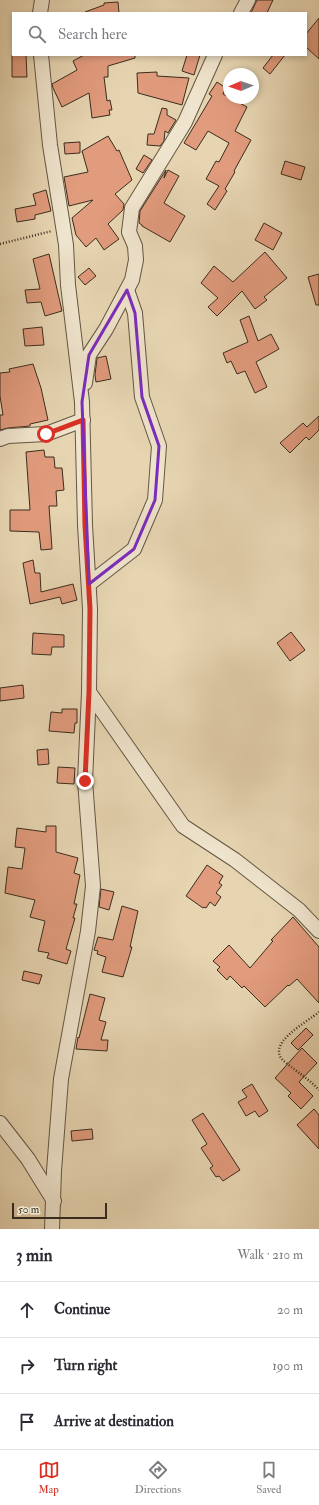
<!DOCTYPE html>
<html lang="en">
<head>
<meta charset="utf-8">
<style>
	:root { --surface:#fff; --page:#f2f2f3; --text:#2b2b33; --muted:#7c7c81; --line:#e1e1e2; --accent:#d93025 }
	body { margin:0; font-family:"IM FELL Double Pica",serif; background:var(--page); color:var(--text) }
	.compass { position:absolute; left:223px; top:68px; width:36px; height:36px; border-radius:50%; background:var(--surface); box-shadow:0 2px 6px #0003; rotate:268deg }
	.scale { position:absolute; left:12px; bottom:10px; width:95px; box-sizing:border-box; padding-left:4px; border:2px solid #3a2d1e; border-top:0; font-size:11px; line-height:14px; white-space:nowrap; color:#3a2d1e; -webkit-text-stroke:3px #efe4cd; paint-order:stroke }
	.stop { position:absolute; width:12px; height:12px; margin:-9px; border:3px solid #d93025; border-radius:50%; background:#fff }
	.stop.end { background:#d93025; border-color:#fff; box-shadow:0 1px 4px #0008 }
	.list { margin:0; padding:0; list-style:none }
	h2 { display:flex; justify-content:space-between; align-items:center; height:52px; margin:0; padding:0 16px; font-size:17px }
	h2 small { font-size:13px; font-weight:400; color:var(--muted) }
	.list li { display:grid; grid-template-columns:26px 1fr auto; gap:12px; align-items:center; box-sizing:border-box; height:56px; padding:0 16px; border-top:1px solid var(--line) }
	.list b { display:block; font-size:15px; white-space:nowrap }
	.list em { font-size:13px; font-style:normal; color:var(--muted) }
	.icon { flex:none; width:22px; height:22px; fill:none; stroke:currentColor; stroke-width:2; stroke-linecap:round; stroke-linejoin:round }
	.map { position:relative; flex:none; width:319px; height:1229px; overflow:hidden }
	.search { position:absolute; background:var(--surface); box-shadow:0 2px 6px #0003; left:12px; right:12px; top:12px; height:44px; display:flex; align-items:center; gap:10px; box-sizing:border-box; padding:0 14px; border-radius:0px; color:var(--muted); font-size:15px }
	.sheet { height:220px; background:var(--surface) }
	nav { display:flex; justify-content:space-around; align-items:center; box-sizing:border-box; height:56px; border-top:1px solid var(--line); background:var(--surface); font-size:11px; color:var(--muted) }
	nav a { display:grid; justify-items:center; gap:2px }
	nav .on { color:var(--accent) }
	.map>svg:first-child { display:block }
	.building { fill:#e19b7d; stroke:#3a2d1e }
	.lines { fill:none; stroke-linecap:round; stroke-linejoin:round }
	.minor-casing { stroke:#655743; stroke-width:16 }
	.path { stroke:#3a2d1e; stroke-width:2.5; stroke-dasharray:1 2; stroke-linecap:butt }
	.minor { stroke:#efe4cd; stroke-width:14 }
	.route { stroke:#d93025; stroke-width:5 }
	.marked { fill:none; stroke:#7b2cbf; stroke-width:3; stroke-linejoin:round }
</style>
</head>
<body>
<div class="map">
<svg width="319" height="1229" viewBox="0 0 319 1229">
	<rect width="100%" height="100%" fill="#e7d5b2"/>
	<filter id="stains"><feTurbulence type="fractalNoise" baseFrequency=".005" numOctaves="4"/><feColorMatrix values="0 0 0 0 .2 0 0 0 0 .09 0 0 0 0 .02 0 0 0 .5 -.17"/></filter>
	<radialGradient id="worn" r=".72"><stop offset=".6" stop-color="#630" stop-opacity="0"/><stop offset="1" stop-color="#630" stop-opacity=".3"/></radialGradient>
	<g class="building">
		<polygon points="257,0 273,0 267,13 251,13"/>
		<polygon points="118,2 119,13 86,13 85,12 104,5 104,3"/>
		<polygon points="319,18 319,59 306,47 306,34"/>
		<polygon points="12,55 26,55 27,77 12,77"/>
		<polygon points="84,55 135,55 135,58 108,66 108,77 104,77 107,101 110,100 112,110 109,110 110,115 92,118 89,93 62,107 53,88 52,84 77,70 73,61"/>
		<polygon points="187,55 200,55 194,75 182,71"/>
		<polygon points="273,55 285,55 270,74 263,68"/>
		<polygon points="157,72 157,76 189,78 182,105 138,93 137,73"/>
		<polygon points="217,82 226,88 223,94 247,107 235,131 251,140 234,171 235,172 225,189 227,191 215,210 207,204 219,186 206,179 216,161 219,162 229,143 208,131 196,150 184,143 212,96 209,94"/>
		<polygon points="162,108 167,109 167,115 176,120 168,133 165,131 164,141 160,146 147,145 148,134 154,134"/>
		<polygon points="108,136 117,151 119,150 132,180 115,194 124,204 123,210 108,224 119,239 104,250 96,238 86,247 76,235 72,218 93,200 69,206 64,177 88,172 82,151"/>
		<polygon points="80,142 80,153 65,154 64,143"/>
		<polygon points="144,155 152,160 143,173 136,169"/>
		<polygon points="285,161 305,167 301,180 281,174"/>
		<polygon points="166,170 164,178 168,170 179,176 164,203 185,216 170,242 142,226 142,225 139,223 140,211"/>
		<polygon points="46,190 51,211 35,215 35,219 17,222 15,209 36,205 33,194"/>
		<polygon points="264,223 282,233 273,250 255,240"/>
		<polygon points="265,252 287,278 264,297 267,300 255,309 242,291 217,316 208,307 218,298 201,283 214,266 233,282"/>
		<polygon points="49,254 62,311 45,316 41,302 27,303 25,290 40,289 33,259"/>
		<polygon points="89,268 96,276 85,285 78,277"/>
		<polygon points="319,274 319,305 316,305 308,277"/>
		<polygon points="249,316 258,341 271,334 279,349 256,362 267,387 255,393 245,371 237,374 231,361 227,363 223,353 248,342 240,320"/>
		<polygon points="42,327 44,345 25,346 23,329"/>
		<polygon points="106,356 111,379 96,382 95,375 97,358"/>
		<polygon points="33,364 41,388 48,420 30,424 30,426 8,428 0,430 0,415 3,415 0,396 0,373 10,372 9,369"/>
		<polygon points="319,416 319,430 309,440 306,437 290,453 280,443 303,423 307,427"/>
		<polygon points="44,450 45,457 54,457 55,468 62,468 64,490 56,491 57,506 49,506 52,549 41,550 39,532 10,531 10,510 30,510 26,452"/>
		<polygon points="33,560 35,573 40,573 41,592 73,584 77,600 62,604 60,597 30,604 23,563"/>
		<polygon points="291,632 305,650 290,661 277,643"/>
		<polygon points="33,633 64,635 64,647 52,647 51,655 32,654"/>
		<polygon points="23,685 24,698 0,701 0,688"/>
		<polygon points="62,709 77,709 77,723 75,723 74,733 49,731 51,712 62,713"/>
		<polygon points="48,749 49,764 38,765 37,750"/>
		<polygon points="58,767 75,768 74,784 57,783"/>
		<polygon points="46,826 56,826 56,852 78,858 74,873 80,875 74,904 77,904 73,918 75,918 66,949 71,951 67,964 47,958 49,953 38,951 45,921 30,917 35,900 5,893 8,867 22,869 25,848 15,847 17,828 46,832"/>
		<polygon points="207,865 223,876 219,883 222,885 216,893 221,897 215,906 210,902 206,908 204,907 203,908 186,896"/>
		<polygon points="101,889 114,892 109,910 99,907"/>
		<polygon points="122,906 138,911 130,947 132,947 123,977 102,972 106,957 97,954 98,951 94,950 98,937 113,940"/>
		<polygon points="293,917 319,947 319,1003 297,979 289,986 288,985 265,1007 244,986 242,988 230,976 227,980 217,970 220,967 213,961 229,945 250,968 273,941 271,940"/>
		<polygon points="24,971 42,975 39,984 22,980"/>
		<polygon points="90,994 105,998 99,1020 106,1022 101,1040 108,1040 107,1051 76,1049 78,1037 79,1038"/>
		<polygon points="306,1028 313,1035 298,1050 291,1043"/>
		<polygon points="302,1048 317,1063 299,1082 313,1096 301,1109 288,1096 291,1093 275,1078"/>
		<polygon points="252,1084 268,1111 259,1117 255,1111 246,1116 238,1102 247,1097 242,1090"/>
		<polygon points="314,1109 319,1115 319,1149 297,1125"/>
		<polygon points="203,1113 240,1170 223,1181 219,1176 216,1177 210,1168 213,1166 201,1148 207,1144 192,1120"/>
		<polygon points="92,1129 93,1139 72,1141 71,1131"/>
	</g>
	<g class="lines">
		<g class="minor-casing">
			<g id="minor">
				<polyline points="40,13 42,0"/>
				<polyline points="241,13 248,0"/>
				<polyline points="41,55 50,145 66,245 68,285 82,402 85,525 90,609 89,692 85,781 93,886 88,931 61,1079 54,1171 52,1229"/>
				<polyline points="85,383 89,355 106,329 132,280 136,260 135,246 129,232 132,208 185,122 215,55"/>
				<polyline points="0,439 8,436 46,434 83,420"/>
				<polyline points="89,584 134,549 155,500 159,446 142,397 135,313 127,290"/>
				<polyline points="89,692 183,826 235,860 299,910 319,931"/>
				<polyline points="0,1123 28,1159 54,1201"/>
			</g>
		</g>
		<g class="path">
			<polyline points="0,244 52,231"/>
			<path d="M319,1012C307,1022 263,1045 285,1062C297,1072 309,1079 319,1090"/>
		</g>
		<use href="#minor" class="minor"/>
	</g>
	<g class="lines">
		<polyline class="route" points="46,434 83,420 85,525 90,609 89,692 85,781"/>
	</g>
	<path class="marked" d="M127,290L135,313L142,397L159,446L155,500L134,549L89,584L82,402L89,355Z"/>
	<rect width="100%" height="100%" filter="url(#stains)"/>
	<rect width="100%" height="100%" fill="url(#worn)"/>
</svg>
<svg class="compass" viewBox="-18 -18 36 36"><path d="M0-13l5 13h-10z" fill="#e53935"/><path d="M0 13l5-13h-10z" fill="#7c7c81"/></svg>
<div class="scale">50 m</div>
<div class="stop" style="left:46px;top:434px"></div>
<div class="stop end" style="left:85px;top:781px"></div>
<div class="search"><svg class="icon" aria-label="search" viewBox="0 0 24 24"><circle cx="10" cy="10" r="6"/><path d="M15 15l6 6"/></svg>Search here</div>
</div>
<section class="sheet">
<h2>3 min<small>Walk · 210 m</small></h2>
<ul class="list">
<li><svg class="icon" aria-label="ahead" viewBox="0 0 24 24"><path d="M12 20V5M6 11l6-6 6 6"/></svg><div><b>Continue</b></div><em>20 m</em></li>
<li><svg class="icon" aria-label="right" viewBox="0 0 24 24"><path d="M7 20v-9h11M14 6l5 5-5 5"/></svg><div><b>Turn right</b></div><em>190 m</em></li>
<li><svg class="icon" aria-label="arrive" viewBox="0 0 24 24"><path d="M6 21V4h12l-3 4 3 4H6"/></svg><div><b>Arrive at destination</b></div></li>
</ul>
</section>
<nav>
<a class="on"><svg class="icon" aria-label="map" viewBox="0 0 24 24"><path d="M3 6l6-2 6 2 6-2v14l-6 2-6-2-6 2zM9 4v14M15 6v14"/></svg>Map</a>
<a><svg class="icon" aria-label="directions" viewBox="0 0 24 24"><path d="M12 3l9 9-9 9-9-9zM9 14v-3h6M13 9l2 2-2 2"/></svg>Directions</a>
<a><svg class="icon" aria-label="saved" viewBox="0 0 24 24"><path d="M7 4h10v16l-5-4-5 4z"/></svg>Saved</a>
</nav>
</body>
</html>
